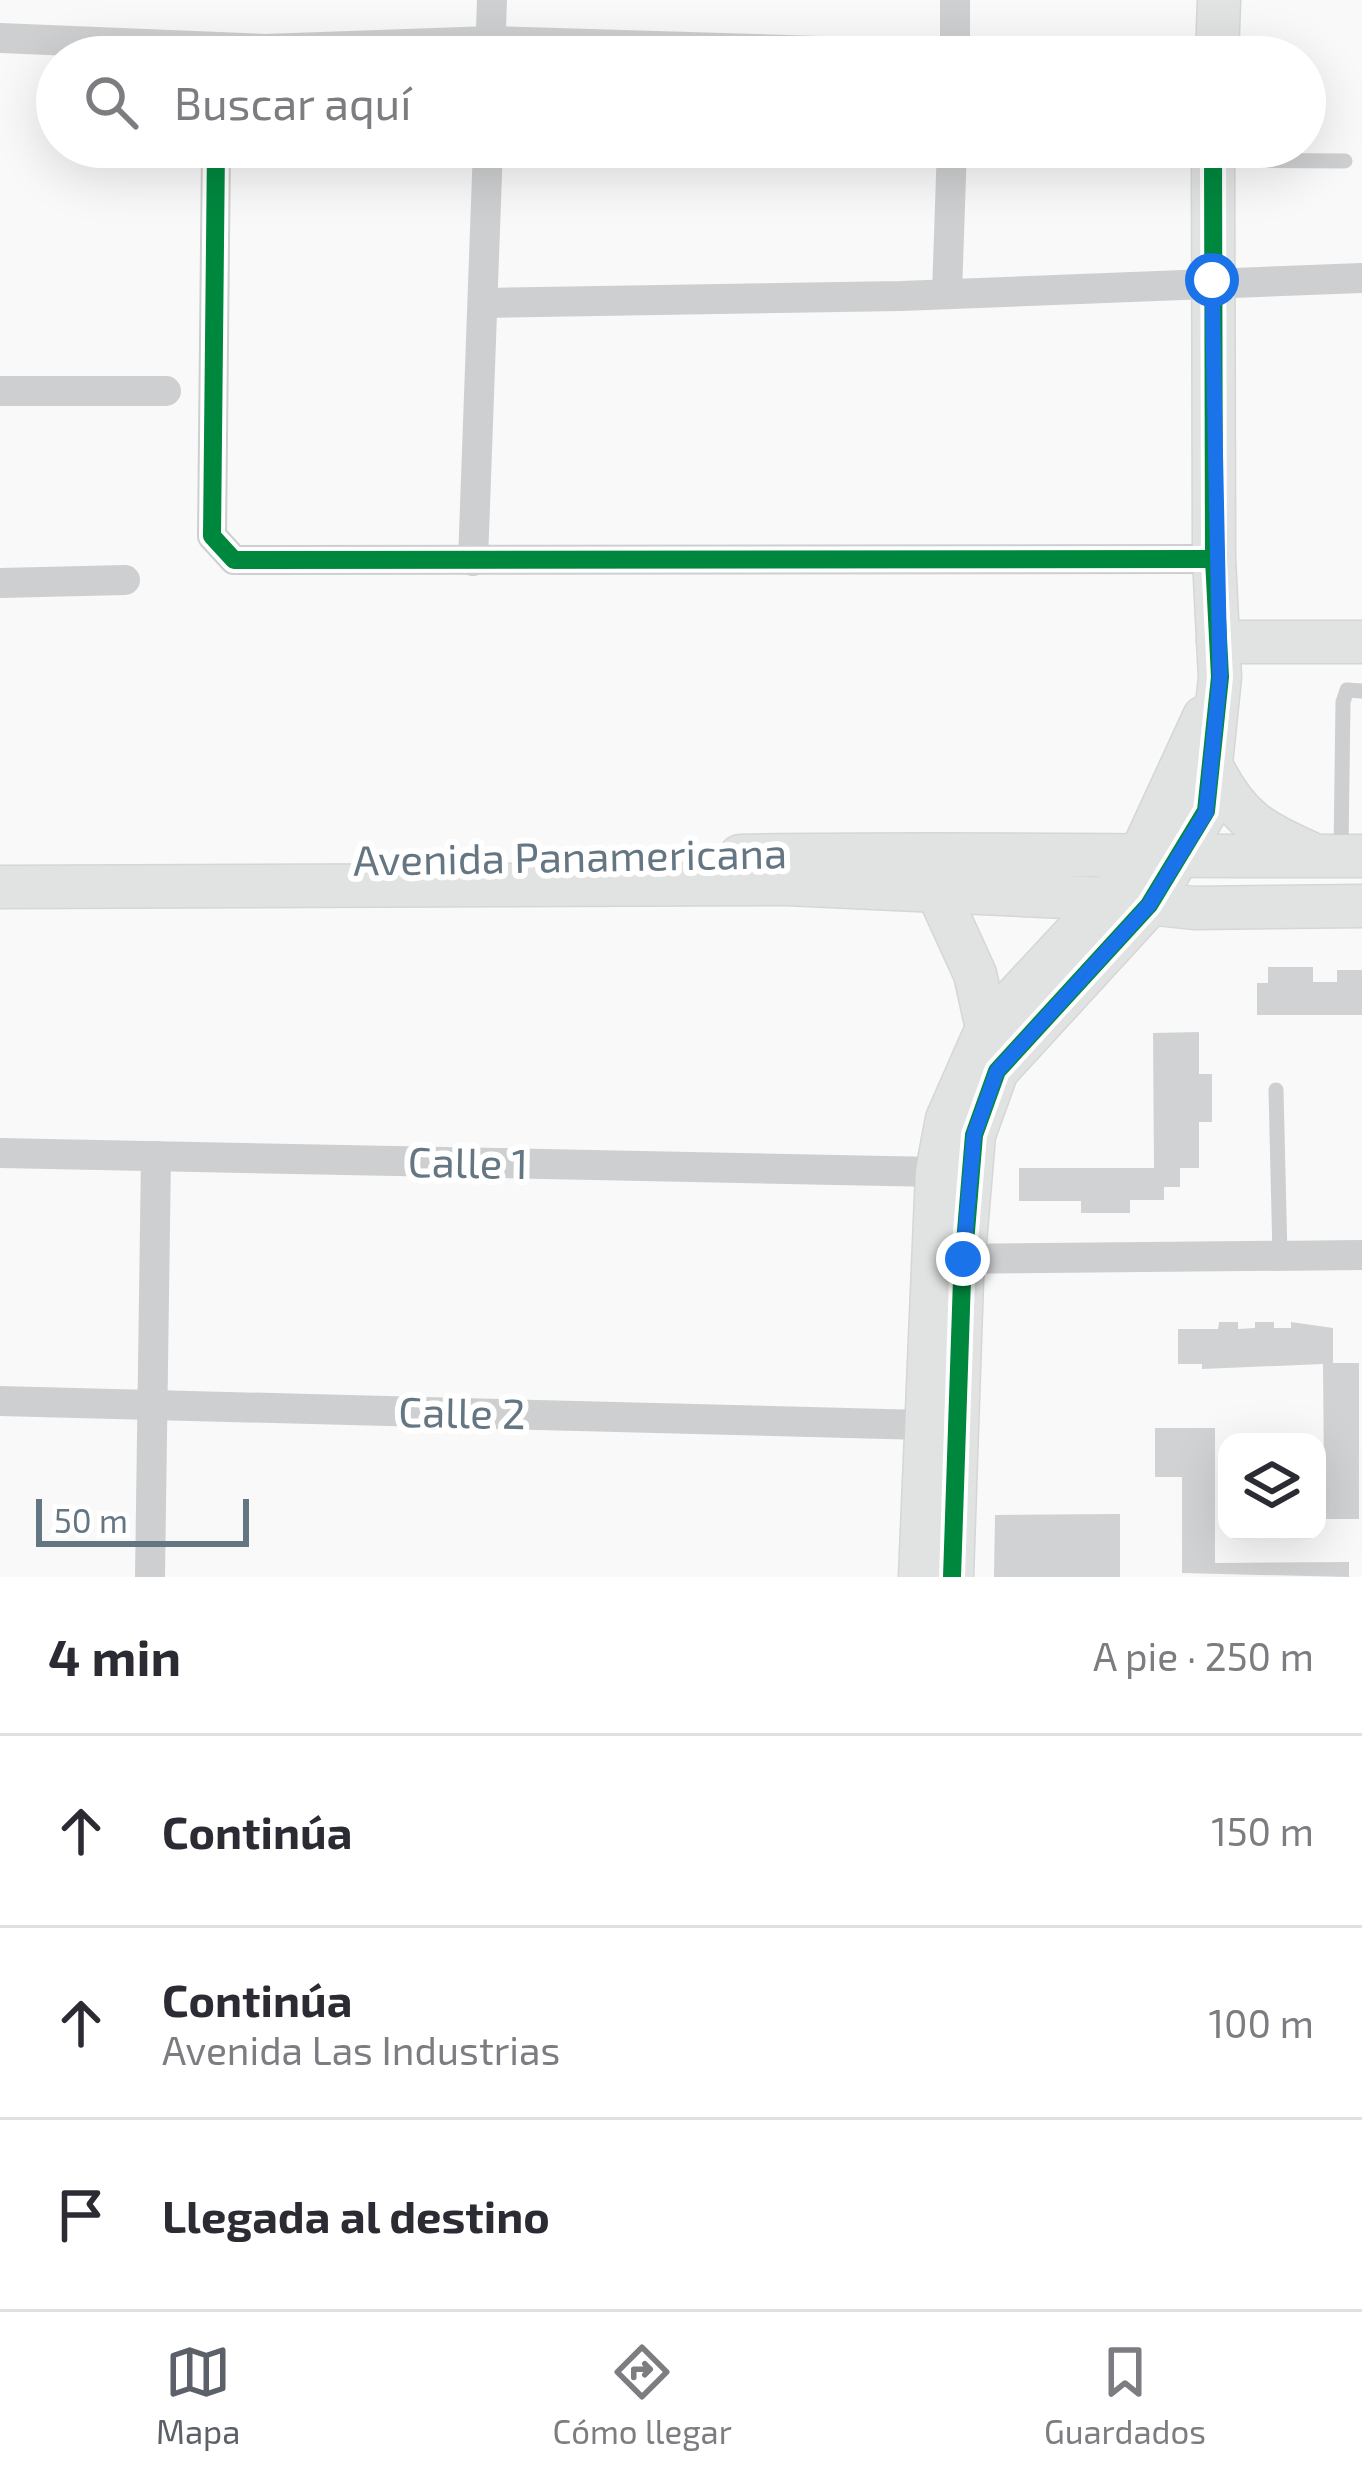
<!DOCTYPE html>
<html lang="es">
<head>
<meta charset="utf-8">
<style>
	:root { --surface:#fff; --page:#f7f7f7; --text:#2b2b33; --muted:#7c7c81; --line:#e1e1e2; --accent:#5c6169 }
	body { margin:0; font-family:"Exo 2",sans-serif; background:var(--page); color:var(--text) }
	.controls { position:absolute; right:36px; bottom:36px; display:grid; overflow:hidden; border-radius:24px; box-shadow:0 12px 48px #0002 }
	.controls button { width:108px; height:108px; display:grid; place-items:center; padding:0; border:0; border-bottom:3px solid var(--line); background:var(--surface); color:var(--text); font:60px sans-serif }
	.scale { position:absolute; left:36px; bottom:30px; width:213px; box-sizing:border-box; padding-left:12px; border:6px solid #657683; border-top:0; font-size:33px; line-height:42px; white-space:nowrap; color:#657683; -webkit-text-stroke:9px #fff; paint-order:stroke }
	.stop { position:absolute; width:36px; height:36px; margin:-27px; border:9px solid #1a73e8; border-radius:50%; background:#fff }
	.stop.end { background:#1a73e8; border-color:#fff; box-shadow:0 3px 12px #0008 }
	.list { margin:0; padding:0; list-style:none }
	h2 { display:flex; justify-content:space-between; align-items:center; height:156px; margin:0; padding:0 48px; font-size:51px }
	h2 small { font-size:39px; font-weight:400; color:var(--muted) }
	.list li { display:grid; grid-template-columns:78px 1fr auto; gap:36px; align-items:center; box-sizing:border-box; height:192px; padding:0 48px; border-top:3px solid var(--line) }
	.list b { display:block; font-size:45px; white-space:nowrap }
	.list p { margin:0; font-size:39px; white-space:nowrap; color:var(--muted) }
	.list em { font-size:39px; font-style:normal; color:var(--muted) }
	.icon { flex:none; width:66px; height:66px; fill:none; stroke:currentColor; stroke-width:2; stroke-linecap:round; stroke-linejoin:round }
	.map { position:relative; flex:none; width:1362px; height:1577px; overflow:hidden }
	.search { position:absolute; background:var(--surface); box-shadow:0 12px 48px #0002; left:36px; right:36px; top:36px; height:132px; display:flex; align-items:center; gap:30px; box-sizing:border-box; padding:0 42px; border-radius:66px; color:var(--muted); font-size:45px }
	.sheet { height:732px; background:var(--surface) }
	nav { display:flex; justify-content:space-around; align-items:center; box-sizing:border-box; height:168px; border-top:3px solid var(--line); background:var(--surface); font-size:33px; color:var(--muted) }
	nav a { display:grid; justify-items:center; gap:6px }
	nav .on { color:var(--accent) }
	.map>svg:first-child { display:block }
	.building { fill:#d0d2d3 }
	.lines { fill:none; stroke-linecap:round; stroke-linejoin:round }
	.secondary-casing { stroke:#d5d6d7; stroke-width:45 }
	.lane { stroke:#cecfd0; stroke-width:15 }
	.street { stroke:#cecfd0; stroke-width:30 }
	.secondary { stroke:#e1e2e2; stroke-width:42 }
	.cycleway-casing { stroke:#fff; stroke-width:26 }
	.cycleway { stroke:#00873e; stroke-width:18 }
	.route { stroke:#1a73e8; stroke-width:15 }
	.labels { text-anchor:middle; stroke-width:12; stroke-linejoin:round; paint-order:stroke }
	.street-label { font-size:42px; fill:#657683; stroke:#fff }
</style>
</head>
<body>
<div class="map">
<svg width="1362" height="1577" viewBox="0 0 1362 1577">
	<rect width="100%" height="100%" fill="#f9f9f9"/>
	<g class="building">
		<polygon points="1268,967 1313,967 1313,982 1337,982 1337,970 1362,970 1362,1015 1257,1015 1257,983 1268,983"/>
		<polygon points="1199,1032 1199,1074 1212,1074 1212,1122 1199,1122 1199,1168 1180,1168 1180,1187 1164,1187 1164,1200 1130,1200 1130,1213 1081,1213 1081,1201 1019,1201 1019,1168 1154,1168 1153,1033"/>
		<polygon points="1219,1322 1238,1322 1238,1329 1255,1328 1255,1322 1274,1322 1274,1328 1291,1328 1291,1322 1333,1328 1333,1363 1359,1363 1359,1519 1324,1519 1319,1478 1324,1478 1323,1364 1202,1369 1202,1364 1178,1364 1178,1329 1218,1329"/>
		<polygon points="1155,1428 1215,1428 1215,1563 1349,1562 1349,1577 1182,1573 1182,1477 1155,1477"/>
		<polygon points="1120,1514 1120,1577 994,1577 995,1515"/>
	</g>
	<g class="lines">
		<g class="secondary-casing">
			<g id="secondary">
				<polyline points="1217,57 1219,0"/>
				<polyline points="1218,642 1362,642"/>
				<path d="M1213,769C1239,819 1260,831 1310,853"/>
				<path d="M740,856C948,852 1154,857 1362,856"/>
				<polyline points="0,887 787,884 1109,899 1194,908 1362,906"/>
				<polyline points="938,893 975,974 987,1028"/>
				<polyline points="920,1577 937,1172 947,1119 987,1028 1133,871 1204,717"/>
				<polyline points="952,1577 962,1279 974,1135 997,1071 1149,905 1206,811 1220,677 1214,559 1213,147"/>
			</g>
		</g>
		<g class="lane">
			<polyline points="1215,160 1345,161"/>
			<polyline points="1341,851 1343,702 1347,690 1362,691"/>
			<polyline points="1276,1090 1280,1256"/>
		</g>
		<g class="street">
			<polyline points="955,0 955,57"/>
			<polyline points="0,38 265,49 491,41 955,55"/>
			<polyline points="490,57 492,0"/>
			<polyline points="216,147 212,536 234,560 1214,559"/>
			<polyline points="947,293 952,147"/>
			<polyline points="485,303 901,296 1362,278"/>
			<polyline points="0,391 166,391"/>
			<polyline points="473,561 488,147"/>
			<polyline points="0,583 125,580"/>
			<polyline points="0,1153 937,1172"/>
			<polyline points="945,1259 1362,1255"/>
			<polyline points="0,1401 924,1425"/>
			<polyline points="150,1577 156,1156"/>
		</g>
		<use href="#secondary" class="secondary"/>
		<g class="cycleway-casing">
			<g id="cycleway">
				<polyline points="216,147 212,536 234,560 1214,559"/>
				<polyline points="952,1577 962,1279 974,1135 997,1071 1149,905 1206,811 1220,677 1214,559 1213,147"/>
			</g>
		</g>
		<use href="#cycleway" class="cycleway"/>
	</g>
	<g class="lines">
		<polyline class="route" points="963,1259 974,1135 997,1071 1149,905 1206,812 1220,677 1212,280"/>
	</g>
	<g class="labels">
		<g class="street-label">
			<text transform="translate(570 857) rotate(-1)" y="15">Avenida Panamericana</text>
			<text transform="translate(468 1163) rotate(1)" y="15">Calle 1</text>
			<text transform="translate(462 1413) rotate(1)" y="15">Calle 2</text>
		</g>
	</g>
</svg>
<div class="controls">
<button><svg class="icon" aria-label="layers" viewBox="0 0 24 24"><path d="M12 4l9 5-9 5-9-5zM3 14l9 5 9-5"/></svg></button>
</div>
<div class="scale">50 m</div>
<div class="stop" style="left:1212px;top:280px"></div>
<div class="stop end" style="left:963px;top:1259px"></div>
<div class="search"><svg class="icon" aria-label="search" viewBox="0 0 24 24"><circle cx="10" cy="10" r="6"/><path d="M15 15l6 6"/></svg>Buscar aquí</div>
</div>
<section class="sheet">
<h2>4 min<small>A pie · 250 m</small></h2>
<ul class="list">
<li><svg class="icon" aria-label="ahead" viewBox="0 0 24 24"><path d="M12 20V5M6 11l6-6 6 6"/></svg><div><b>Continúa</b></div><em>150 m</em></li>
<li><svg class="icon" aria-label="ahead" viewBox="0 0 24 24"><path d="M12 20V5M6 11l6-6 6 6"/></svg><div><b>Continúa</b><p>Avenida Las Industrias</p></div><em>100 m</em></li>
<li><svg class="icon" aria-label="arrive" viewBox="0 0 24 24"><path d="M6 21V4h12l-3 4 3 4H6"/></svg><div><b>Llegada al destino</b></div></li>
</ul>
</section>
<nav>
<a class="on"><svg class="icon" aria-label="map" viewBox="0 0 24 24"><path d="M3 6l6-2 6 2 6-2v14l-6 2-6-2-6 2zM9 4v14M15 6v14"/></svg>Mapa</a>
<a><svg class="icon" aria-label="directions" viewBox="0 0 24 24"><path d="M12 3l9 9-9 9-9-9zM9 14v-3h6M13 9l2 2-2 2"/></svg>Cómo llegar</a>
<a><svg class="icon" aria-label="saved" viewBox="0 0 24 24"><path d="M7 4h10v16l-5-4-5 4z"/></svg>Guardados</a>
</nav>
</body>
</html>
